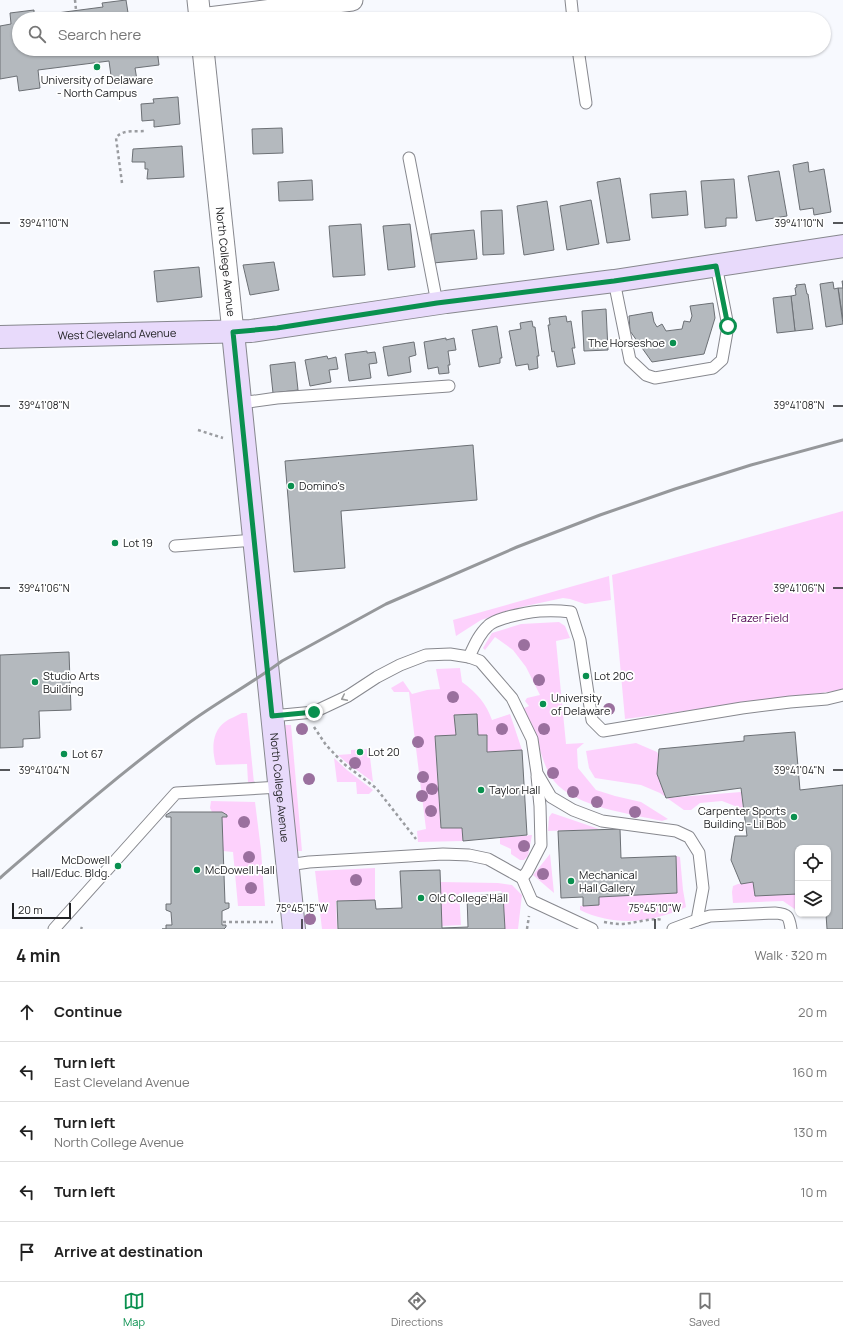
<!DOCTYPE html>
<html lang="en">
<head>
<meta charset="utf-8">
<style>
	:root { --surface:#fff; --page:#f2f2f2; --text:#222; --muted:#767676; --line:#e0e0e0; --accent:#0a904f }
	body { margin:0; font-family:Manrope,sans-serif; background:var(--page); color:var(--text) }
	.controls { position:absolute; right:12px; bottom:12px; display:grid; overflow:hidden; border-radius:8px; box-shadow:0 1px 3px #0004 }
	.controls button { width:36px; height:36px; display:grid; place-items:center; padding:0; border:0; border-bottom:1px solid var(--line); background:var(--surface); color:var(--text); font:20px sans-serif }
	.scale { position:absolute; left:12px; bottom:10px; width:59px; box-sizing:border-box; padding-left:4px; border:2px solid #212224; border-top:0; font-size:11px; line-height:14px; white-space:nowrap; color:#212224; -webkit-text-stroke:3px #fff; paint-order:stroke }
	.stop { position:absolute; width:12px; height:12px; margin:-9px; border:3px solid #0a904f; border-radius:50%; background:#fff }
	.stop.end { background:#0a904f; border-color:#fff; box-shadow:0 1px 4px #0008 }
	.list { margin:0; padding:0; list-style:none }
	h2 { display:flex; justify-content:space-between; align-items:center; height:52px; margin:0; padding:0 16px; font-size:17px }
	h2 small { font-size:13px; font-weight:400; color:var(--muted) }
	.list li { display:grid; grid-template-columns:26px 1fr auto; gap:12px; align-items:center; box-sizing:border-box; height:60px; padding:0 16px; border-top:1px solid var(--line) }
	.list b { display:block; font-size:15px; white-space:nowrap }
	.list p { margin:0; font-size:13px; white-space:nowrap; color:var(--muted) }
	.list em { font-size:13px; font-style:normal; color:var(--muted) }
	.icon { flex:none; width:22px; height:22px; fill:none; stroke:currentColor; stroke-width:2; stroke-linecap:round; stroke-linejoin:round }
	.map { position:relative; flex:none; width:843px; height:929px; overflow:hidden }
	.search { position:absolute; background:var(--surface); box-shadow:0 1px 3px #0004; left:12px; right:12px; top:12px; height:44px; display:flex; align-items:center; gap:10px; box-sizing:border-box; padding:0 14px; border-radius:22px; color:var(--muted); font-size:15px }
	.sheet { height:352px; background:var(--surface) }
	nav { display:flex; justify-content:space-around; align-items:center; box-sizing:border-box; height:56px; border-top:1px solid var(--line); background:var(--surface); font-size:11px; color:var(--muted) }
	nav a { display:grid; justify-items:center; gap:2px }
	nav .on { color:var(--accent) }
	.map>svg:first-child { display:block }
	.green { fill:#fdd1fc }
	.building { fill:#b4b9be; stroke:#6c7075 }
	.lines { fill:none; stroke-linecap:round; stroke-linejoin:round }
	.lane-casing { stroke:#87888e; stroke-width:13 }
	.street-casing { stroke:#87888e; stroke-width:23 }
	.secondary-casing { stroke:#87888e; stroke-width:24 }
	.path { stroke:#9a9ca0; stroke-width:2.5; stroke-dasharray:3 3; stroke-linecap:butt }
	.lane { stroke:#fff; stroke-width:11 }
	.street { stroke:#fff; stroke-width:21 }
	.secondary { stroke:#e8dafb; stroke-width:22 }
	.rail { stroke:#96989b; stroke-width:3 }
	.tree { fill:#9a709e }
	.oneway { stroke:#9b9c9c }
	.route { stroke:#0a904f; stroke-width:5 }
	.ticks { fill:none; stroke:#212224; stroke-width:1.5 }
	.poi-dot { fill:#0a904f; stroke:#fff; stroke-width:1.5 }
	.labels { text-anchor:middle; stroke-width:3.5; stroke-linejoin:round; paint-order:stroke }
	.poi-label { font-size:11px; fill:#212224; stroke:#fff; text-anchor:start }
	.street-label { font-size:11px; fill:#212224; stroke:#fff }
	.park-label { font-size:11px; fill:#4d0050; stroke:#fff }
	.ticks-label { font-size:10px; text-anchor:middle; fill:#212224; stroke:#fff; stroke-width:3.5; stroke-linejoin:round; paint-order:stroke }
</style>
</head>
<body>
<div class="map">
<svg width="843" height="929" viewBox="0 0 843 929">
	<rect width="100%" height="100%" fill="#f7f9fe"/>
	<g class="green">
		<polygon points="843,511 843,690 625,719 612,575"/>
		<polygon points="609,576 611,600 585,604 570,599 563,598 521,607 481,620 456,636 453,620"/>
		<path d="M559,622L565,626L570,638L556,641L566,744L584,743L577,749L578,768L596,790L615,796L641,802L668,819L662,821C631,814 575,807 554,781C544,768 540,749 535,733C532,725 526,717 522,709L529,706L525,701L527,698L540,695L526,667L513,650L495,637L485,650L483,648L492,633L521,624Z"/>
		<path d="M460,668L462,682C477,693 486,703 492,720L510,714L522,750L487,752V735H478L477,714L455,715L456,735L435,737L441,828H462L463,841L418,842L417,831L426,829L409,692H394L391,688L403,681L412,694L427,690L440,689L436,669Z"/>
		<path d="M242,713H247L254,783L248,782L247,764L216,765C212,751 211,732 225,722C230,718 237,716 242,713Z"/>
		<polygon points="285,725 291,725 302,851 297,851"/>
		<polygon points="636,743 657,752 659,756 657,774 666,798 741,792 744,815 741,815 735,806 722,801 700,803 691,810 684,810 660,793 641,785 595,778 589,768 586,751"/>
		<polygon points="369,749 373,782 347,763 338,755 351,754 351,750"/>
		<polygon points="334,758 347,770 373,790 369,794 357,794 356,782 337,782"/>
		<polygon points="211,801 255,802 261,850 265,906 238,906 233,852 223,851 222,817 227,817 227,815 222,812 212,812 210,808"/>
		<polygon points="552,813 599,829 548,831 549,817"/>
		<polygon points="532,835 528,856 524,860 520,860 511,854 511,849 500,844 500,838"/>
		<polygon points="550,854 554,893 533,875"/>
		<path d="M676,856L680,857L683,890L686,907C652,923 615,927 580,910V906L597,905V897L677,893Z"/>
		<polygon points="375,868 375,900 336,901 337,929 322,929 315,871"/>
		<polygon points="440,882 498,883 512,885 522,895 518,929 505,929 503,894 501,891 459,893 461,925 442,926"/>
		<polygon points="753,882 755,896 798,894 798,909 796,910 783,901 733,903 732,892 733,886 738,884"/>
	</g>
	<g class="building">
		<polygon points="126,0 129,19 19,19 19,49 157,49 159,65 135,68 137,80 112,83 109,61 38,70 40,88 19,91 17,76 0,79 0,26 11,24 10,13 34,10 34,16 103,7 102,3"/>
		<polygon points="178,97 180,124 154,127 154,120 142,121 141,104 154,103 153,99"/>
		<polygon points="282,128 283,153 253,154 252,129"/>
		<polygon points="182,146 184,177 147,179 148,169 145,169 145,162 132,162 133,149"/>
		<polygon points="808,162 809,172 824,169 831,212 814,215 813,208 800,210 793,165"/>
		<polygon points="779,171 787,216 756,221 748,176"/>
		<polygon points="620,178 630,240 607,243 597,182"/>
		<polygon points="734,179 737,218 726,218 726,226 705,228 701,181"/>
		<polygon points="312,180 313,200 279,201 278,182"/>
		<polygon points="686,191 688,215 652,218 650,194"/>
		<polygon points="591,200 599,244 567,250 560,206"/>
		<polygon points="547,201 554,250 524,255 517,206"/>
		<polygon points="502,210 504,254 483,255 481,211"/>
		<polygon points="361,224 365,275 333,277 329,226"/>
		<polygon points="410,224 415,267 388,270 383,226"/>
		<polygon points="474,230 477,259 433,263 431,234"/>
		<polygon points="274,262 279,290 250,295 243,265"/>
		<polygon points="199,267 202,297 157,302 154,271"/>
		<polygon points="842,281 843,281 843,319 838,288 843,288"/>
		<polygon points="833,282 834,289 838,288 843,324 826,327 820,284"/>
		<polygon points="805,284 807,294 808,294 813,329 795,331 791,296 796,295 795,288 797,287 796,285"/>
		<polygon points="791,296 795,331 777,333 773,298"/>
		<polygon points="713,303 715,318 704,354 652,362 630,331 629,316 652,312 654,322 657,327 662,324 666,331 682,329 684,321 690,322 692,316 690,306"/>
		<polygon points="606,309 608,350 584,351 582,311"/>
		<polygon points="566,316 567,322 571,321 575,348 572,348 575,364 557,367 554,351 552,352 548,325 550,325 549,318"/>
		<polygon points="532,321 533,327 535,327 539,356 537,356 538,368 529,370 528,364 516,366 509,331 521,329 520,323"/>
		<polygon points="497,326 502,358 500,358 500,363 479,367 472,330"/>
		<polygon points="446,338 446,340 454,338 456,350 448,351 450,365 448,365 449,373 439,374 438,367 428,369 424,342"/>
		<polygon points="414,342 416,355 409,357 411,372 388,376 383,347"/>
		<polygon points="367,351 367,353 375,352 377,363 369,364 371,378 349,381 345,354"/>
		<polygon points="327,356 328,359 336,357 338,369 329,370 331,382 310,386 305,360"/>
		<polygon points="295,362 298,390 273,393 270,365"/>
		<polygon points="473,445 477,500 341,511 345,568 294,572 285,461"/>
		<polygon points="69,652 71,710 39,711 40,738 23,739 23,747 0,748 0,655"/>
		<polygon points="477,714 478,735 487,735 487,752 522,750 527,835 463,841 462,828 441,828 435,736 456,735 454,715"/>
		<polygon points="795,732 800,790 843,785 843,929 827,929 826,914 828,914 828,848 798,848 798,894 755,896 753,882 741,884 731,860 735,836 747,836 741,788 666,798 657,774 659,749 744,741 744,736"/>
		<polygon points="171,812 222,812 227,815 227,817 222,817 225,903 229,903 229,908 222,911 222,925 226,925 226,927 224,929 162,929 166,929 166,925 172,925 171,912 166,910 166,904 171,904 171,817 166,817 166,815"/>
		<polygon points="620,829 621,858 676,856 677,893 599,897 599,905 583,906 583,897 561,898 558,831"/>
		<polygon points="440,870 442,928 468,927 467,896 503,894 505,929 338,929 337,901 375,900 376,909 402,908 400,871"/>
	</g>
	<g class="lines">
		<g class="lane-casing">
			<g id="lane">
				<polyline points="571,0 573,19"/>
				<polyline points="578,49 586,103"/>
				<polyline points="409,158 437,303"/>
				<polyline points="614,281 630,360 646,375 655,378 713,368 722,360 728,326 716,265"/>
				<polyline points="241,403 277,398 449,386"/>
				<polyline points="175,546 255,540"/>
				<path d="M469,657C474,646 479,634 488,626C493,621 502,619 508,617C531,611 548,609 571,612L580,640L592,720L603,731L742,708L790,702L827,699L843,695"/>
				<polyline points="272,716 314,712 348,696 377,677 400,665 426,655 450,654 469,657 480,661 512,698 532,739 537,773 551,797 573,810 602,821 676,831 689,837 699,853 703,888 697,920 673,929"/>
				<polyline points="288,865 309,862 443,854 469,855 488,859 522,878 532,901 592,929"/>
				<polyline points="522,878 527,872 541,845 540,806 537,776"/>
				<path d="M697,920L710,916L775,913C788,914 789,916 791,929"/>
				<polyline points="54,929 176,793 280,787"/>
			</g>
		</g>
		<g class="street-casing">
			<g id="street">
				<polyline points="198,0 200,19"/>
				<polyline points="200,19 352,0"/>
				<path id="s1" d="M203,49L233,332"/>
			</g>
		</g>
		<g class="secondary-casing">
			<g id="secondary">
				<path id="s2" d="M233,332L294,929"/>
				<path id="s3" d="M0,337L251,331L446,302L614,281L843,246"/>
			</g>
		</g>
		<g class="path">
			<polyline points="75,0 76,10"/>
			<path d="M122,183L116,138C122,129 136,132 145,131"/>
			<polyline points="198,430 223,438"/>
			<polyline points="314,727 326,745 344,764 376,788 416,839"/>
			<polyline points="223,922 273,922"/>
			<path d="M604,922C610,923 615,924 621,924C631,924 654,917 662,920"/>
			<polyline points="81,929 82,927"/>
			<polyline points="527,929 529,916"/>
		</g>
		<use href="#lane" class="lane"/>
		<use href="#street" class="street"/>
		<use href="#secondary" class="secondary"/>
		<path class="rail" d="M0,878C60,826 121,772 186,725C217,702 251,684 282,661L386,604L517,547L600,515L675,489L751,465L843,440"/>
	</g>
	<g class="tree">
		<circle cx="524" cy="645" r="6"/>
		<circle cx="539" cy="680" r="6"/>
		<circle cx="453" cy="697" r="6"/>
		<circle cx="609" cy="709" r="6"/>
		<circle cx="302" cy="729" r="6"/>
		<circle cx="502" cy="729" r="6"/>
		<circle cx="544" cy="729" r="6"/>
		<circle cx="418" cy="742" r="6"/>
		<circle cx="355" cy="763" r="6"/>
		<circle cx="553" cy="773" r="6"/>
		<circle cx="423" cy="777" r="6"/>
		<circle cx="309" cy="779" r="6"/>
		<circle cx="432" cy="789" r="6"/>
		<circle cx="573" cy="792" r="6"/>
		<circle cx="422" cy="796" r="6"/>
		<circle cx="597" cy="802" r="6"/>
		<circle cx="431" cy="811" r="6"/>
		<circle cx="635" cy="812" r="6"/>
		<circle cx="244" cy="822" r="6"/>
		<circle cx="524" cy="846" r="6"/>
		<circle cx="249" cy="857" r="6"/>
		<circle cx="543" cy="874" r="6"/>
		<circle cx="356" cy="880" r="6"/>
		<circle cx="251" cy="888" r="6"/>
		<circle cx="310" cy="919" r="6"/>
	</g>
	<defs><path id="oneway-chevron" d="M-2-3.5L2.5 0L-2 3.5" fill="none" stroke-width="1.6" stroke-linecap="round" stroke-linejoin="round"/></defs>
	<use class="oneway" href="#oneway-chevron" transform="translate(344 698) rotate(154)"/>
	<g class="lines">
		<polyline class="route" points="314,712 272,716 233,332 277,328 437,303 614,281 716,266 728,326"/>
	</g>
	<path class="ticks" d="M0,223H10M833,223H843M0,406H10M833,406H843M0,588H10M833,588H843M0,770H10M833,770H843M302,919V929M655,919V929"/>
	<g class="poi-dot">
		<circle cx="97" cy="67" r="4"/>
		<circle cx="673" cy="343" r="4"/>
		<circle cx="291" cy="486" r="4"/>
		<circle cx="115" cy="543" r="4"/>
		<circle cx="586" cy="676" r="4"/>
		<circle cx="35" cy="682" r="4"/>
		<circle cx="543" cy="704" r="4"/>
		<circle cx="360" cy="752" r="4"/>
		<circle cx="64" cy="754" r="4"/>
		<circle cx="481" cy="790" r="4"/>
		<circle cx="794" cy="817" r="4"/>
		<circle cx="118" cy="866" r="4"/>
		<circle cx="197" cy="870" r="4"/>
		<circle cx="571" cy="881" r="4"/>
		<circle cx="421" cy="898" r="4"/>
	</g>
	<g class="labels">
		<g class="poi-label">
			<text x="97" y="84" text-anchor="middle">University of Delaware<tspan x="97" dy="13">- North Campus</tspan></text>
			<text x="665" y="347" text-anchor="end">The Horseshoe</text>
			<text x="299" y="490">Domino's</text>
			<text x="123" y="547">Lot 19</text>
			<text x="43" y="680">Studio Arts<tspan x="43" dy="13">Building</tspan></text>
			<text x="594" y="680">Lot 20C</text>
			<text x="551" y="702">University<tspan x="551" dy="13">of Delaware</tspan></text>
			<text x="368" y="756">Lot 20</text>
			<text x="72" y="758">Lot 67</text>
			<text x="489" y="794">Taylor Hall</text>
			<text x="786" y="815" text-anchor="end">Carpenter Sports<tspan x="786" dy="13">Building - Lil Bob</tspan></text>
			<text x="110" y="864" text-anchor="end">McDowell<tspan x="110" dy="13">Hall/Educ. Bldg.</tspan></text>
			<text x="205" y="874">McDowell Hall</text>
			<text x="579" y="879">Mechanical<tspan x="579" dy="13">Hall Gallery</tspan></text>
			<text x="429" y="902">Old College Hall</text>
		</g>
		<g class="street-label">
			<text dy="4" stroke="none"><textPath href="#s1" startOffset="214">North College Avenue</textPath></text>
			<text dy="4" stroke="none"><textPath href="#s3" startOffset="117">West Cleveland Avenue</textPath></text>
			<text dy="4" stroke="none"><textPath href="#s2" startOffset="458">North College Avenue</textPath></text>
		</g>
		<g class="park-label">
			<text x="760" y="622">Frazer Field</text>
		</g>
	</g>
	<g class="ticks-label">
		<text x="44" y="227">39°41'10"N</text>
		<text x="799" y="227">39°41'10"N</text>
		<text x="44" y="409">39°41'08"N</text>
		<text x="799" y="409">39°41'08"N</text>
		<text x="44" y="592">39°41'06"N</text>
		<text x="799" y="592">39°41'06"N</text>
		<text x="44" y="774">39°41'04"N</text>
		<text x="799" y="774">39°41'04"N</text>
		<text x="302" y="912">75°45'15"W</text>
		<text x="655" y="912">75°45'10"W</text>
	</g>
</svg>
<div class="controls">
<button><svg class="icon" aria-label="locate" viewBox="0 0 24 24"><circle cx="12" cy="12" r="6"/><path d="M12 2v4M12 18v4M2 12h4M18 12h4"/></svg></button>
<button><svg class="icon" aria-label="layers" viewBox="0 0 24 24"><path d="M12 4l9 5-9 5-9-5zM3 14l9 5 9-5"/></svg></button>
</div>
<div class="scale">20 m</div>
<div class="stop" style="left:728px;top:326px"></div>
<div class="stop end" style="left:314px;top:712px"></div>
<div class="search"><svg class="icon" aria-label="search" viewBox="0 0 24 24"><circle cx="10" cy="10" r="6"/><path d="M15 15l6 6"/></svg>Search here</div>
</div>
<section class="sheet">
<h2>4 min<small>Walk · 320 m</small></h2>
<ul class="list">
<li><svg class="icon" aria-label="ahead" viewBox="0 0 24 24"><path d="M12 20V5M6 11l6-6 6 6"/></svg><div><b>Continue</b></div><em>20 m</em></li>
<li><svg class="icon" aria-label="left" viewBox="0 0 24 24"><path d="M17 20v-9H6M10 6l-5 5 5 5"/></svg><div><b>Turn left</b><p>East Cleveland Avenue</p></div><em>160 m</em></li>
<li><svg class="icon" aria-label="left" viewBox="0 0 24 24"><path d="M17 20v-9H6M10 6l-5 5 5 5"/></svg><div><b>Turn left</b><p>North College Avenue</p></div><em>130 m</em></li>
<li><svg class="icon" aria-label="left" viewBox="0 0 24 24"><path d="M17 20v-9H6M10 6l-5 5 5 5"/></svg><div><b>Turn left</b></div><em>10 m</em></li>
<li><svg class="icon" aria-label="arrive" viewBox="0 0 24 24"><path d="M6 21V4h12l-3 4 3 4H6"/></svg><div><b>Arrive at destination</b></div></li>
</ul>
</section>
<nav>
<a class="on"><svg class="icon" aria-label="map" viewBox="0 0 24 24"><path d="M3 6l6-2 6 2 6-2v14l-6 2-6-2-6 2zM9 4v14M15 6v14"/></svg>Map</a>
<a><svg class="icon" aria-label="directions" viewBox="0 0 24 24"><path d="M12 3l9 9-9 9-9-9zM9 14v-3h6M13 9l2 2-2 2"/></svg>Directions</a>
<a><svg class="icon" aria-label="saved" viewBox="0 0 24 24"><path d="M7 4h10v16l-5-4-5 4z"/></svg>Saved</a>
</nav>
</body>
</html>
